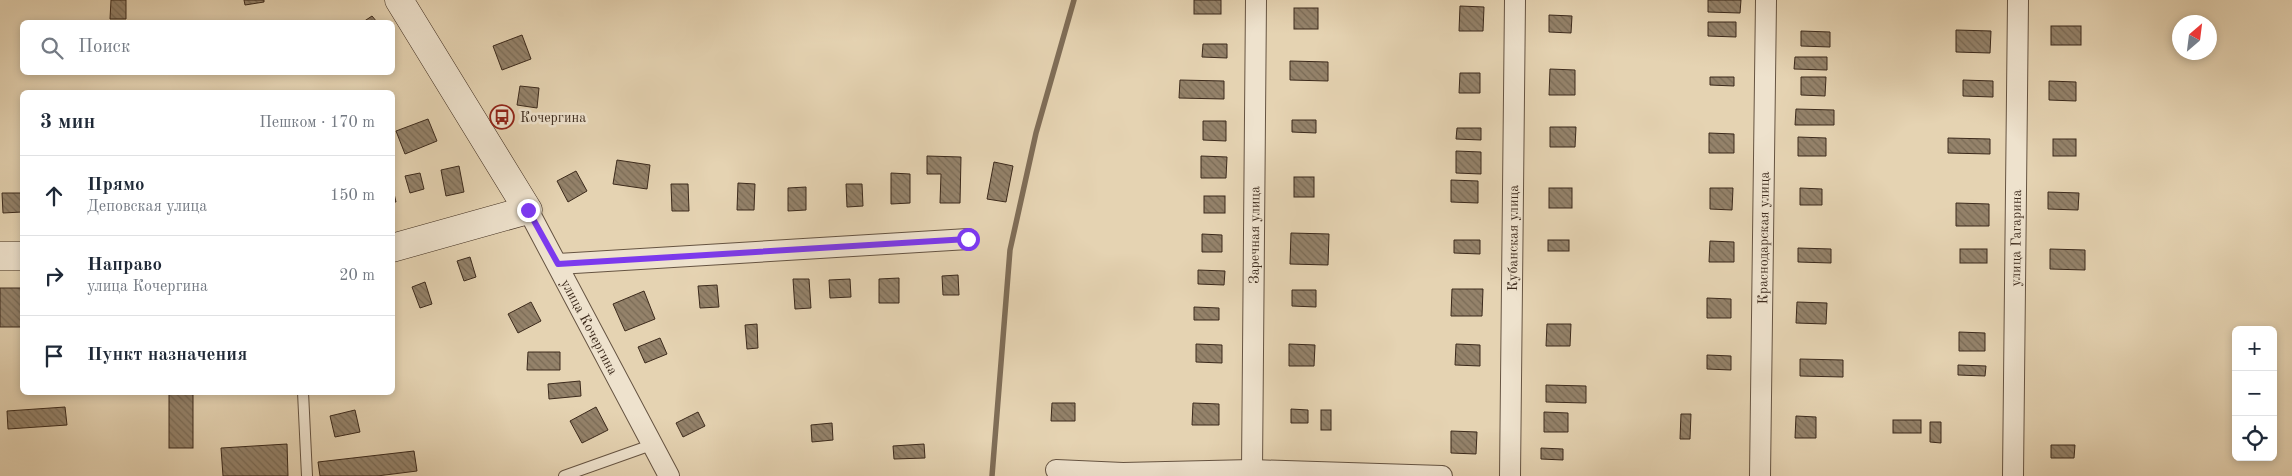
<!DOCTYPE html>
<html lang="ru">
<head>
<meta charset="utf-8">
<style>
	:root { --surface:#fff; --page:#f2f2f3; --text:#1f2937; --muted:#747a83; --line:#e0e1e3 }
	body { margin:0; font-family:"Old Standard TT",serif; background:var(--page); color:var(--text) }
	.controls { position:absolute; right:15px; bottom:15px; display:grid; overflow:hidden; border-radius:8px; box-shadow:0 2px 8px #0003 }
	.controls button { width:45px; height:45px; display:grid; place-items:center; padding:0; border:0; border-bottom:1px solid var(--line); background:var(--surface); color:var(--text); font:25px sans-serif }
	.compass { position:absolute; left:2172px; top:15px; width:45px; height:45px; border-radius:50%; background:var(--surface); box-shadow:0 2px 8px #0003; rotate:28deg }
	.stop { position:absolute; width:15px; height:15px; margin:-11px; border:4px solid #7c3aed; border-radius:50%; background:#fff }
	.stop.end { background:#7c3aed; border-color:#fff; box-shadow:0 1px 5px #0008 }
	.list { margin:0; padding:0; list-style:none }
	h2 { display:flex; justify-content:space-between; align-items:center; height:65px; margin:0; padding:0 20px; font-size:21px }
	h2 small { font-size:16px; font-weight:400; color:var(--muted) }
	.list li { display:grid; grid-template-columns:32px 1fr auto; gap:15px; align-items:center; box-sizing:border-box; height:80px; padding:0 20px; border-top:1px solid var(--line) }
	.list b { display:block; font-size:19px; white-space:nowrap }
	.list p { margin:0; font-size:16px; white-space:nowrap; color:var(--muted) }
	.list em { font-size:16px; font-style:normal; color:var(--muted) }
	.icon { flex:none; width:28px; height:28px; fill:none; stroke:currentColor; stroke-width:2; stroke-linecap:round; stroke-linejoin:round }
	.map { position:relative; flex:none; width:2292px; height:476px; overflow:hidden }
	.search { position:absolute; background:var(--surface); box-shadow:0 2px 8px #0003; left:20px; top:20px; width:375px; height:55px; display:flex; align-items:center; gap:12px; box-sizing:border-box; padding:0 18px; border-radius:8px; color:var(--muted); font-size:19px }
	.panel { position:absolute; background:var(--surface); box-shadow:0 2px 8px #0003; left:20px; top:90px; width:375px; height:305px; border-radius:8px }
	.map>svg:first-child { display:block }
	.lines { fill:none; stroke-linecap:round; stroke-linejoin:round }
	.stream { stroke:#7f6d57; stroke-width:5.5 }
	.building { fill:url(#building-back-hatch); stroke:#3c2a1c }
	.lane-casing { stroke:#665442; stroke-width:12 }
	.street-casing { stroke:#665442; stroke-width:22 }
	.secondary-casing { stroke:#3c2a1c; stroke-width:29 }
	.lane { stroke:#eee2cd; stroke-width:10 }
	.street { stroke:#eee2cd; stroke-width:20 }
	.secondary { stroke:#eee2cd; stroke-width:28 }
	.route { stroke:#7c3aed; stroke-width:6 }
	.labels { text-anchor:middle; stroke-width:5; stroke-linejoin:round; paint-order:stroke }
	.poi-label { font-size:14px; fill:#3c2a1c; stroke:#eee2cd; text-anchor:start }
	.street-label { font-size:14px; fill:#3c2a1c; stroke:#eee2cd }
</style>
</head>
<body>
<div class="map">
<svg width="2292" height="476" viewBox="0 0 2292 476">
	<defs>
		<pattern id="building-back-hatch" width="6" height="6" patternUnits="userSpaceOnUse" patternTransform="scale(1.25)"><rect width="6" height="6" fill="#94826a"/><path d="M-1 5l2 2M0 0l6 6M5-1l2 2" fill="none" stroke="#7a6b56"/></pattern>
	</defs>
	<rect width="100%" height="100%" fill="#e5d3b2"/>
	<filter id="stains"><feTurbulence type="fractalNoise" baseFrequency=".004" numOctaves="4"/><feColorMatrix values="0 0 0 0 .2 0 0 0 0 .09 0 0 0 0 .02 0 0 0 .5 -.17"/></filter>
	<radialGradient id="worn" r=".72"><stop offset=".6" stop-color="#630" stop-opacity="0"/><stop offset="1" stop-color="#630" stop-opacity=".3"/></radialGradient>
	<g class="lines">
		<polyline class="stream" points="992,476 1010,250 1036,133 1074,0"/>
	</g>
	<g class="building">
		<polygon points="111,0 126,0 126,19 110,19"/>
		<polygon points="244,0 264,0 264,2 245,5"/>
		<rect x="1194" y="0" width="27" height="14"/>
		<polygon points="1708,0 1741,0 1740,13 1708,12"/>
		<polygon points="1460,6 1484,7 1483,31 1459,31"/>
		<rect x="1294" y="8" width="24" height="21"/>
		<polygon points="1549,15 1572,16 1571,33 1549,32"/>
		<polygon points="372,16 377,22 363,22"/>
		<polygon points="1708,22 1736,22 1736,37 1708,36"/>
		<rect x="2051" y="26" width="30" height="19"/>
		<polygon points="1956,30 1991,31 1990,53 1956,52"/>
		<polygon points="1801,31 1830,32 1830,47 1801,46"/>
		<polygon points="522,35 531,59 502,70 493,46"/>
		<polygon points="1203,44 1227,44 1227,58 1202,57"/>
		<polygon points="1795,57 1827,57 1827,70 1794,69"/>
		<polygon points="1290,61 1328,62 1328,81 1290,80"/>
		<polygon points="1550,69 1575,70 1575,95 1549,95"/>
		<polygon points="1460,73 1480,73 1480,93 1459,93"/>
		<polygon points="1710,77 1734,77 1734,86 1710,85"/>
		<polygon points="1801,77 1826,77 1825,96 1801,95"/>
		<polygon points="1180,80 1224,81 1224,99 1179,98"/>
		<polygon points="1963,80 1993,81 1993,97 1963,96"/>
		<polygon points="2049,81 2076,82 2076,101 2049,100"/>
		<polygon points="520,86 539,88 537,108 517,105"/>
		<polygon points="1796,109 1834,110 1834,125 1795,125"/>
		<polygon points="428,119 437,141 405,154 396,131"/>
		<polygon points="1292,120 1316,120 1316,133 1292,132"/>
		<polygon points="1203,121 1226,121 1226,141 1203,140"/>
		<polygon points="1550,127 1576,127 1575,147 1550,147"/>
		<polygon points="1457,128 1481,128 1481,140 1456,139"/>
		<polygon points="1709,133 1734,134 1734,153 1709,153"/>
		<polygon points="1798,137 1826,138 1826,156 1798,156"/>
		<polygon points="1948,138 1990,139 1990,154 1948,153"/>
		<rect x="2053" y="139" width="23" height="17"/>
		<polygon points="1456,151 1481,152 1481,174 1456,173"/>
		<polygon points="927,156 961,157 960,203 940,203 941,174 927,174"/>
		<polygon points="1201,156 1227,157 1226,178 1201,178"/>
		<polygon points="617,160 650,165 647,189 613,184"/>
		<polygon points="994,162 1013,166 1006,202 987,199"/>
		<polygon points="459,166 464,192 446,196 441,170"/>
		<polygon points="576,171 587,191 568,202 557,181"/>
		<polygon points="420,173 424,189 410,193 405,176"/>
		<polygon points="891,173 910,174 910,203 891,204"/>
		<rect x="1294" y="177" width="20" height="20"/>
		<polygon points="1451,180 1478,181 1478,203 1451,202"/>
		<polygon points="738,183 755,184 754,210 737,210"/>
		<polygon points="671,184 688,184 689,211 672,211"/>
		<polygon points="846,184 862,184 863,206 847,207"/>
		<polygon points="392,185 396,202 392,202"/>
		<polygon points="806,187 806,210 788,211 788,188"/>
		<rect x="1549" y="188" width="23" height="20"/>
		<polygon points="1710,188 1733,188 1732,210 1710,209"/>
		<polygon points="1800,188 1822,189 1822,205 1800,205"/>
		<polygon points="2048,192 2079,193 2078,210 2048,209"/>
		<polygon points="2,193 22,193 22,212 3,213"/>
		<rect x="1204" y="196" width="21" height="17"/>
		<polygon points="1956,203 1989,204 1989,226 1956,226"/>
		<polygon points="1291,233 1329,234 1328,265 1290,264"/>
		<polygon points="1202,234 1222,235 1222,252 1202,252"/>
		<polygon points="1454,240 1480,240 1480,254 1454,253"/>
		<rect x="1548" y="240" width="21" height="11"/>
		<polygon points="1710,241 1734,242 1734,262 1709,262"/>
		<polygon points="1798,248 1831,249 1831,263 1798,262"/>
		<rect x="1960" y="249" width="27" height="14"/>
		<polygon points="2050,249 2085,250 2085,270 2050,269"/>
		<polygon points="470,257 476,277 464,281 457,261"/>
		<polygon points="1198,270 1225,271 1224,285 1198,284"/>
		<polygon points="958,275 959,295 943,295 942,276"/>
		<polygon points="899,278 899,303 879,303 879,279"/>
		<polygon points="793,279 809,279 811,308 795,309"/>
		<polygon points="850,279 851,297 830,298 829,280"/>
		<polygon points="425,282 432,304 420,308 412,287"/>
		<polygon points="717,285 719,307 700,308 698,286"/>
		<rect x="0" y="288" width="22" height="39"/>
		<polygon points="1452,289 1483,289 1482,316 1451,316"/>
		<polygon points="1292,290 1316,290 1316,307 1292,306"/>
		<polygon points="644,291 655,319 625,331 613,304"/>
		<polygon points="1707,298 1731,299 1731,318 1707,318"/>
		<polygon points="531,302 541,321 518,333 508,314"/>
		<polygon points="1797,302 1827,303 1826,324 1796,323"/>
		<polygon points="1194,307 1219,308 1219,320 1194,320"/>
		<polygon points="757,324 758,348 747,349 745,325"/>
		<polygon points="1547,324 1571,324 1570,346 1546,346"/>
		<polygon points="1959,332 1985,333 1985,351 1959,351"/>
		<polygon points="660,338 667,354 645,363 638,347"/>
		<polygon points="1196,344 1222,345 1222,363 1196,362"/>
		<polygon points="1289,344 1315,345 1314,366 1289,366"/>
		<polygon points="1456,344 1480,345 1480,366 1455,365"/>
		<polygon points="528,352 560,352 560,370 527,370"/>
		<polygon points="1707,355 1731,356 1731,370 1707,369"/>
		<polygon points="1800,359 1843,360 1843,377 1800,376"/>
		<polygon points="1958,365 1986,366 1985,376 1958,375"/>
		<polygon points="580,381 581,396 549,399 548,384"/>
		<polygon points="1546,385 1586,386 1586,403 1546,402"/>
		<rect x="169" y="392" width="24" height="56"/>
		<polygon points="1052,403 1075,403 1075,421 1051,421"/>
		<polygon points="1193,403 1219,404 1219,425 1192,425"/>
		<polygon points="65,407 67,425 8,429 7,411"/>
		<polygon points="596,407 608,430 582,443 570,421"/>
		<polygon points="1291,409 1308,410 1308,423 1291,423"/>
		<polygon points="355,410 360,432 335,437 330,416"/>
		<rect x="1321" y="410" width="10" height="20"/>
		<polygon points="698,412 705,426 683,437 676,423"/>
		<polygon points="1544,412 1568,413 1568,432 1544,432"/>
		<polygon points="1681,414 1691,414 1690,439 1680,439"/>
		<polygon points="1796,416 1816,417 1816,438 1795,438"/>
		<rect x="1893" y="420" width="28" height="13"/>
		<polygon points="1930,422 1941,422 1941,443 1930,442"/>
		<polygon points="832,423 833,440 812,442 811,425"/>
		<polygon points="1451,431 1477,432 1476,454 1451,453"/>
		<polygon points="287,444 288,476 223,476 221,448"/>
		<polygon points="924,444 925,458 894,459 893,446"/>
		<polygon points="2051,445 2075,445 2074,458 2051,458"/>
		<polygon points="1541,448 1563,449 1563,460 1541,459"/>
		<polygon points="414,451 417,471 377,476 320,476 318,462"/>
	</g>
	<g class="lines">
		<g class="lane-casing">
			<g id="lane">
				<polyline points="303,392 307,476"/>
				<polyline points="564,476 654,444"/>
			</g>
		</g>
		<g class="street-casing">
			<g id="street">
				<path id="s1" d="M528,210L669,476"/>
				<polyline points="558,264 968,239"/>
				<polyline points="1056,470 1123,473 1252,470 1442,476"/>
				<path id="s2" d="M1252,470L1256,0"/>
				<path id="s3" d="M1510,476L1515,0"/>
				<path id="s4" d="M1760,476L1766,0"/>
				<path id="s5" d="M2013,476L2018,0"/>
			</g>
		</g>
		<g class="secondary-casing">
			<g id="secondary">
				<polyline points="392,248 528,210 399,0"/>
				<polyline points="0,256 22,256"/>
			</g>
		</g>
		<use href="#lane" class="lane"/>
		<use href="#street" class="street"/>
		<use href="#secondary" class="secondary"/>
	</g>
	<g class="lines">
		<polyline class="route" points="528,210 558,264 968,239"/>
	</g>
	<defs>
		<g id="bus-ring" transform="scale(1.25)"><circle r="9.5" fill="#eee2cd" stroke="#8f2418" stroke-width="1.5"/><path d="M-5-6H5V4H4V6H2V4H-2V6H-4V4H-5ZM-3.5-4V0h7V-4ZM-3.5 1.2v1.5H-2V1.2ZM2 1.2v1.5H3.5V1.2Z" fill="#8f2418"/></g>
	</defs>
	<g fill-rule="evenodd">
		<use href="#bus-ring" x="502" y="117"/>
	</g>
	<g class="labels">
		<g class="poi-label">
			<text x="520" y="122">Кочергина</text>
		</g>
		<g class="street-label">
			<text dy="5" stroke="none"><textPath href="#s2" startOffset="235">Заречная улица</textPath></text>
			<text dy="5" stroke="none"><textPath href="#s3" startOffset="238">Кубанская улица</textPath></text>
			<text dy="5" stroke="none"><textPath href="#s4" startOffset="238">Краснодарская улица</textPath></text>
			<text dy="5" stroke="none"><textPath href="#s5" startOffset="238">улица Гагарина</textPath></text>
			<text dy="5" stroke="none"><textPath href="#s1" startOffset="132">улица Кочергина</textPath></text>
		</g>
	</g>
	<rect width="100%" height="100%" filter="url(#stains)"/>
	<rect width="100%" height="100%" fill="url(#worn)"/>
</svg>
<div class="controls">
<button>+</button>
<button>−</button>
<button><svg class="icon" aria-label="locate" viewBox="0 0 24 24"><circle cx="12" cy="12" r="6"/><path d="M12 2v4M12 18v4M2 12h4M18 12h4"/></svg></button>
</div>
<svg class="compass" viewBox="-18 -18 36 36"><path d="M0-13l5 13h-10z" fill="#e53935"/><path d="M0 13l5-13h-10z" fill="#747a83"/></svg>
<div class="stop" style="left:968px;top:239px"></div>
<div class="stop end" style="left:528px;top:210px"></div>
<div class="search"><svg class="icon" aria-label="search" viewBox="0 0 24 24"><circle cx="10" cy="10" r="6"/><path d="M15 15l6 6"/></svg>Поиск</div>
<section class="panel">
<h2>3 мин<small>Пешком · 170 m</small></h2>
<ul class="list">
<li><svg class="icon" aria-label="ahead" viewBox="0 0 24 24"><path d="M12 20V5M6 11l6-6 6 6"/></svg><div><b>Прямо</b><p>Деповская улица</p></div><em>150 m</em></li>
<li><svg class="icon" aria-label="right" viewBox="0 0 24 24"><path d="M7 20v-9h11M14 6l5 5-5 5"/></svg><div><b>Направо</b><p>улица Кочергина</p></div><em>20 m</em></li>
<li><svg class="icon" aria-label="arrive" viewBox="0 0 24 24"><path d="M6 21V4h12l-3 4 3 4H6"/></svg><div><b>Пункт назначения</b></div></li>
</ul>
</section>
</div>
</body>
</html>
